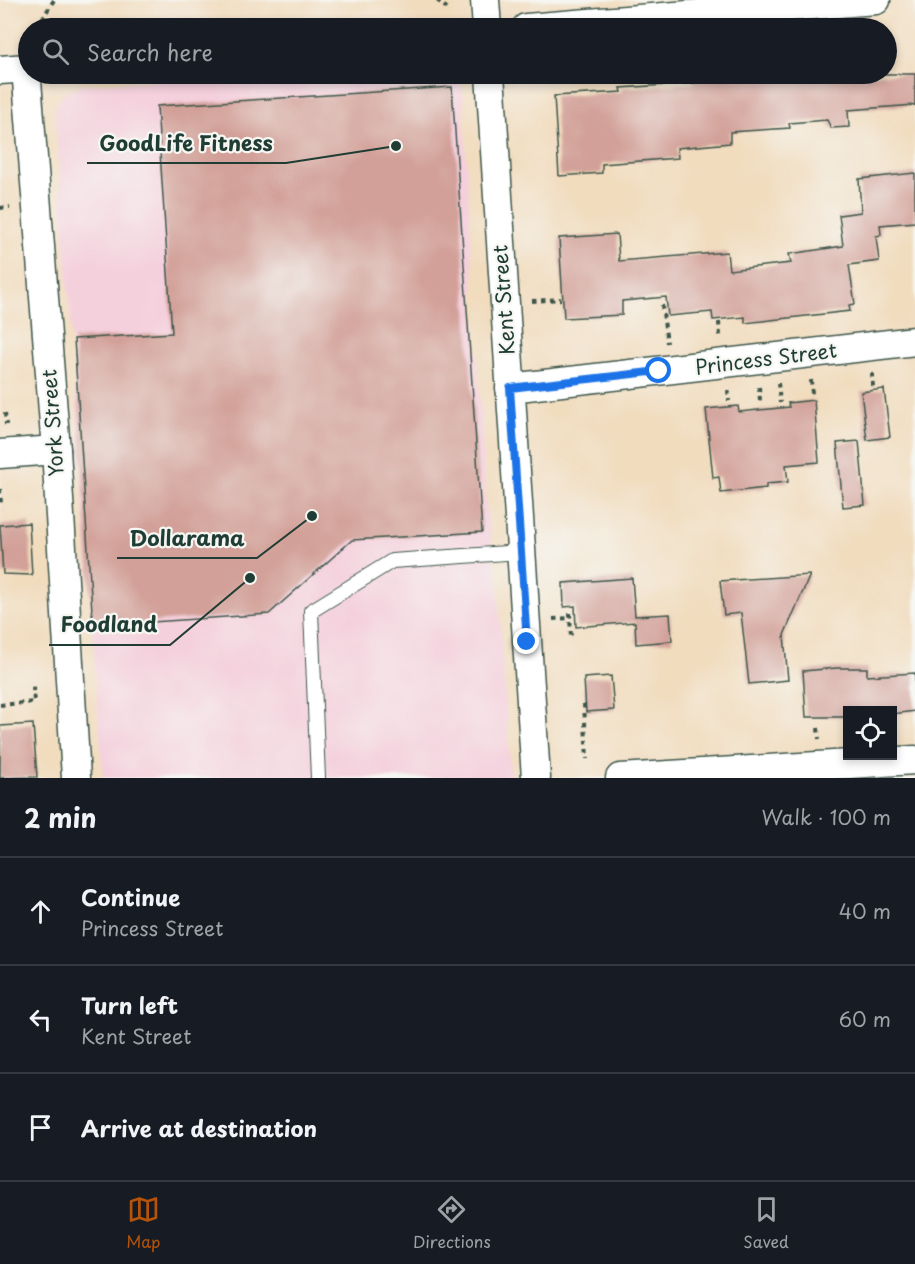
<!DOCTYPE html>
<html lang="en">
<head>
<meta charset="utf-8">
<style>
	:root { --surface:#171b24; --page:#20242c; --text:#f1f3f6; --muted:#9ea1a6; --line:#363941; --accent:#b45309 }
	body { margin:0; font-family:"Playpen Sans",sans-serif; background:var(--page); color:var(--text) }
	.controls { position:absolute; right:18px; bottom:18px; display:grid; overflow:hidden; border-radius:0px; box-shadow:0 3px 9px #0003 }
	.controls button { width:54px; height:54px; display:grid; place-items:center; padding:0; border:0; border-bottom:2px solid var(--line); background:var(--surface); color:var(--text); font:30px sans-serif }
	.stop { position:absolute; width:18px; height:18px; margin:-14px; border:4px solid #1a73e8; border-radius:50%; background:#fff }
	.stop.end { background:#1a73e8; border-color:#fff; box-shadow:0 2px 6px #0008 }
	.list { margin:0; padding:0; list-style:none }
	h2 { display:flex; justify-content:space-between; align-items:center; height:78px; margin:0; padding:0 24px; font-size:26px }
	h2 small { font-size:20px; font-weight:400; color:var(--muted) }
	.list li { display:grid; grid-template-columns:39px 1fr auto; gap:18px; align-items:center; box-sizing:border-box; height:108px; padding:0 24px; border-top:2px solid var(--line) }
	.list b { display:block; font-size:22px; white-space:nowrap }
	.list p { margin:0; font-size:20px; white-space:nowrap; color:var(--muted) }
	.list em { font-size:20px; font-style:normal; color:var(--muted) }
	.icon { flex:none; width:33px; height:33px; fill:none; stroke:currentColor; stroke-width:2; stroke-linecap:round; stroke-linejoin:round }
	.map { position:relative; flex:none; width:915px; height:778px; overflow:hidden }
	.search { position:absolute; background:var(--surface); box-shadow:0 3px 9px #0003; left:18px; right:18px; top:18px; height:66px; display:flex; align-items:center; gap:15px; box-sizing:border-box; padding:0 21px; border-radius:33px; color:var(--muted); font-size:22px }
	.sheet { height:402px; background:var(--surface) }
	nav { display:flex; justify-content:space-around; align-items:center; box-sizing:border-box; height:84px; border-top:2px solid var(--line); background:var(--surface); font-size:16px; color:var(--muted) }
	nav a { display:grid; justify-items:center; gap:3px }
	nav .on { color:var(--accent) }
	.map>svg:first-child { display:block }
	.built { fill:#f4cfdc }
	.building { fill:#d2a098 }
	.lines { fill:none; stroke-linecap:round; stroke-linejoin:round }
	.service-casing { stroke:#3e5549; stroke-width:16 }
	.minor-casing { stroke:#3e5549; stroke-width:31 }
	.path { stroke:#3e5549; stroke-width:4; stroke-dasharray:4.5 4.5; stroke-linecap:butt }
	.service { stroke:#fff; stroke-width:14 }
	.minor { stroke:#fff; stroke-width:28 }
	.route { stroke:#1a73e8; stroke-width:8 }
	.labels { text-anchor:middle; stroke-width:4.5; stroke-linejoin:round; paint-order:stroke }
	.street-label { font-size:20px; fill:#1f3d34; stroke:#f6f6f2 }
	.leader { fill:none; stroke:#1f3d34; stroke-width:2 }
	.callout-dot { fill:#1f3d34; stroke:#f6f6f2; stroke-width:2 }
	.callout-label { font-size:21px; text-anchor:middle; font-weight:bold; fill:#1f3d34; stroke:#f6f6f2; stroke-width:4.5; stroke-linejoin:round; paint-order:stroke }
</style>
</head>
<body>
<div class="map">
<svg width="915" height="778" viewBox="0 0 915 778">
	<rect width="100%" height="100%" fill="#f6f6f2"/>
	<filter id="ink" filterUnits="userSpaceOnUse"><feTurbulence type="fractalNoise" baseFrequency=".0167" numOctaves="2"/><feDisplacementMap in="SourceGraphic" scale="12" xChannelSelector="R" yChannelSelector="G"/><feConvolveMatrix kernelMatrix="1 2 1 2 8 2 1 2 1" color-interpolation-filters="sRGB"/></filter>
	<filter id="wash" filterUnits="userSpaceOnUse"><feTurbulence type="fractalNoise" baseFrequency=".008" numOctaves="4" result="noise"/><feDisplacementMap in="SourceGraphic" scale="24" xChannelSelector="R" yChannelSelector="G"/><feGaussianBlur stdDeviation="1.35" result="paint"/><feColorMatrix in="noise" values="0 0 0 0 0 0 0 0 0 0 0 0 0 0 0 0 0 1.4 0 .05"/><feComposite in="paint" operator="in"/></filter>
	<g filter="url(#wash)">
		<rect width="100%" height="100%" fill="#f1dcbe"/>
		<polygon class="built" points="253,74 459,74 462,79 486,505 497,577 511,778 103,778 55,107 64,93 83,85"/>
		<g id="blocks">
			<g class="building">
				<polygon points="740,74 915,74 915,105 848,110 849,127 831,128 827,120 789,123 790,128 730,132 730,143 677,148 678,158 602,164 602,173 559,176 554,96 622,92 621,88 695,83 694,76"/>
				<polygon points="452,87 482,532 352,540 269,614 93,626 74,339 172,333 157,106"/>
				<polygon points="915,173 915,222 880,225 881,235 876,236 879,261 849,265 855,304 849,305 850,311 745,323 745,317 713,320 712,312 668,316 666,297 622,301 622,315 564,318 559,238 617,234 619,261 727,252 729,270 791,263 789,254 843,246 839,215 861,212 859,179"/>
				<polygon points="884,389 890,437 867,440 861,392"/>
				<polygon points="814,400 819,462 786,465 788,482 766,484 766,488 721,493 719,477 713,478 706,409 738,406 739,412 789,407 788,403"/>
				<polygon points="859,441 865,505 843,507 837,443"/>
				<polygon points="29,523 32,575 3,574 0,525"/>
				<polygon points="810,575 784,635 788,680 749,684 741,613 724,615 720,581"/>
				<polygon points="632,578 635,616 670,614 672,641 636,644 635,622 576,627 575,606 564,607 563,583"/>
				<polygon points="837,668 867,668 867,676 915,673 915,711 892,714 892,711 848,711 848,717 806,717 803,671"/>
				<polygon points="611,676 614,710 586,712 584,678"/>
				<polygon points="33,724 37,777 0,778 0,726"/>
			</g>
		</g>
	</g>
	<g filter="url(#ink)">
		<use href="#blocks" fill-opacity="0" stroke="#3e5549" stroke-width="1.5"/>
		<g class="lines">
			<g class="service-casing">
				<polyline id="service" points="318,778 311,611 392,561 521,552"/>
			</g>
			<g class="minor-casing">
				<g id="minor">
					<polyline points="485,0 487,28"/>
					<polyline points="526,28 876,0"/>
					<polyline points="26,68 56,450 76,778"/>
					<polyline points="0,70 28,68"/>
					<polyline points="490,74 536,778"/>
					<polyline points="510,388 915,341"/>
					<polyline points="0,454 56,450"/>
					<polyline points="620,778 915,760"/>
				</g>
			</g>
			<g class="path">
				<polyline points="437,0 448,9"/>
				<polyline points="40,28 42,19 54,0"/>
				<polyline points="0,208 10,207"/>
				<polyline points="532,301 561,299"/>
				<polyline points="662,305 667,343"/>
				<polyline points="719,322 720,336"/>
				<polyline points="872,373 873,388"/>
				<polyline points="811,380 812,394"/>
				<polyline points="778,383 780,403"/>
				<polyline points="759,387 760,401"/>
				<polyline points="728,390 729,401"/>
				<polyline points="5,413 6,425"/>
				<polyline points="0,489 1,504"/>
				<polyline points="570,613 571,640"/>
				<polyline points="553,619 570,618"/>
				<polyline points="584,704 587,759"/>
				<polyline points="0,705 34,702 33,686"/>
				<polyline points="818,728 819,739"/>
			</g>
			<use href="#service" class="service"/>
			<use href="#minor" class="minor"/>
		</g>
	</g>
	<g class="lines" filter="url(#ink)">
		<polyline class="route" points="527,642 510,388 659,371"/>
	</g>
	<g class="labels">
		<g class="street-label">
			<text transform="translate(504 300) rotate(-94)" y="7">Kent Street</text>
			<text transform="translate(766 359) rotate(-7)" y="7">Princess Street</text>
			<text transform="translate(53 423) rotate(-94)" y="7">York Street</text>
		</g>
	</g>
	<path class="leader" d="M396 146L286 163H87M312 516L257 558H117M250 578L170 645H49"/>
	<g class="callout-dot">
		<circle cx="396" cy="146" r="6"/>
		<circle cx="312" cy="516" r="6"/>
		<circle cx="250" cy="578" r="6"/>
	</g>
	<g class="callout-label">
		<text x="186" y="151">GoodLife Fitness</text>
		<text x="187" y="546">Dollarama</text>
		<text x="109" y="632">Foodland</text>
	</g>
</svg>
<div class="controls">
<button><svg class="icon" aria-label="locate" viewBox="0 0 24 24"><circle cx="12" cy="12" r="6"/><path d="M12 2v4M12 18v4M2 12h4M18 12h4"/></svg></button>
</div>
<div class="stop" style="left:659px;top:371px"></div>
<div class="stop end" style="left:527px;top:642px"></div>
<div class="search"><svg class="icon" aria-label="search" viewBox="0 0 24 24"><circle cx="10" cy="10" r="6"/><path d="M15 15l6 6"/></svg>Search here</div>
</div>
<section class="sheet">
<h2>2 min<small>Walk · 100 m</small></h2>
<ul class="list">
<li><svg class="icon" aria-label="ahead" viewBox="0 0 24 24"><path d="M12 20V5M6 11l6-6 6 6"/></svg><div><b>Continue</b><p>Princess Street</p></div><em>40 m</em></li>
<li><svg class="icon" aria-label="left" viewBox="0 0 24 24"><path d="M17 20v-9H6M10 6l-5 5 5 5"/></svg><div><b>Turn left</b><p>Kent Street</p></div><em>60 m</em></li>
<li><svg class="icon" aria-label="arrive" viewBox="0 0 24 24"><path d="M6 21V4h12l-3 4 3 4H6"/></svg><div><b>Arrive at destination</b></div></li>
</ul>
</section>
<nav>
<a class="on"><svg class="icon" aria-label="map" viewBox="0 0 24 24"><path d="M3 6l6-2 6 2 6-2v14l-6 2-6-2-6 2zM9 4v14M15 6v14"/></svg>Map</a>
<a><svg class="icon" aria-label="directions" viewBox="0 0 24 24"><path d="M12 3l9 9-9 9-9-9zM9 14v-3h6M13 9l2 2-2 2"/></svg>Directions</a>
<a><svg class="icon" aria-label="saved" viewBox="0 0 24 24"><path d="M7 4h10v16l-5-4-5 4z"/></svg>Saved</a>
</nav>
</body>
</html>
